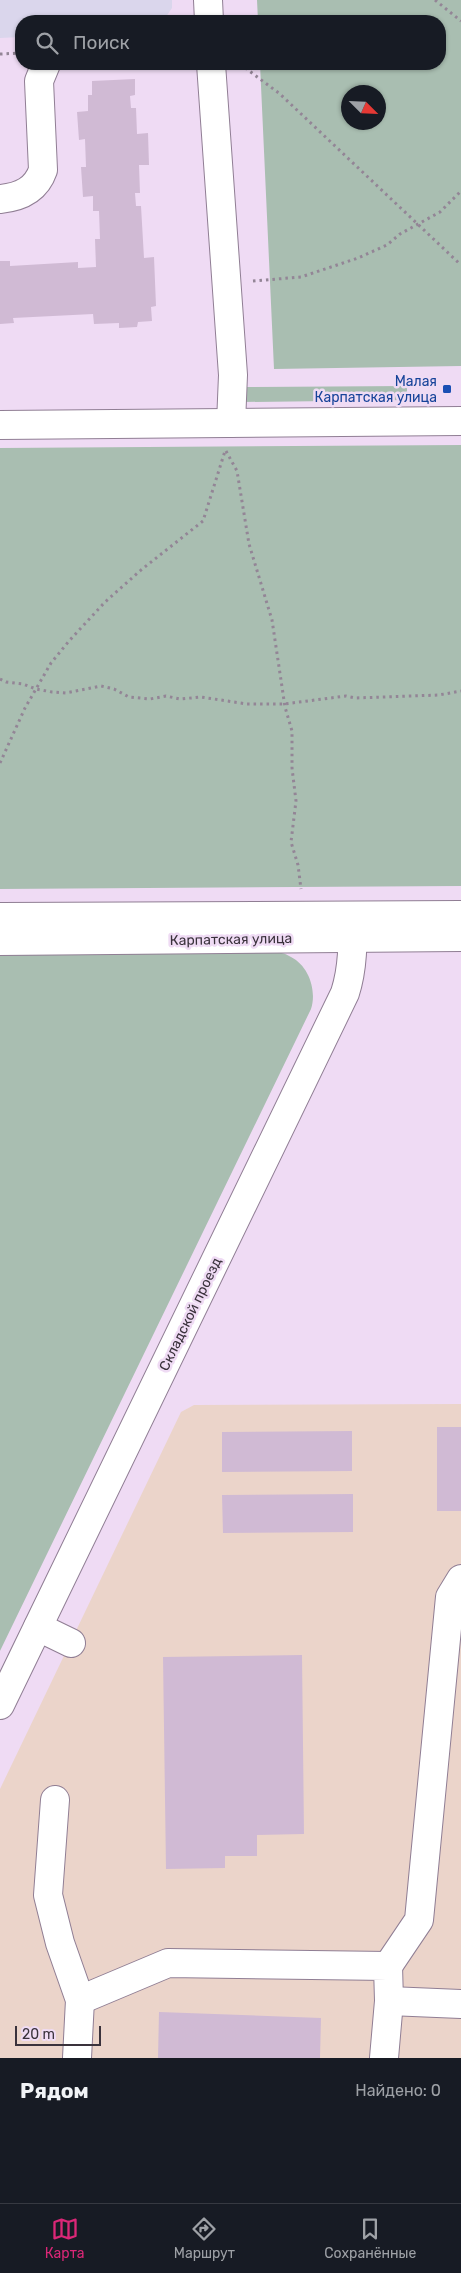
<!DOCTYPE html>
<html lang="ru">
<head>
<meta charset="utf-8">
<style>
	:root { --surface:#171b24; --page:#242831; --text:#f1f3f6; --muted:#9ea1a6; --line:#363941; --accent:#db2777 }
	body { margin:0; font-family:Rubik,sans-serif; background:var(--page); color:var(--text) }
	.compass { position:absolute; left:341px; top:85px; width:45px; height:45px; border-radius:50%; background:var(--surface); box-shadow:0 1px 4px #0004; rotate:114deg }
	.scale { position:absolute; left:15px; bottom:12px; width:86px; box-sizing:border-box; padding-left:5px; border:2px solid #3a323c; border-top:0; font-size:14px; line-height:18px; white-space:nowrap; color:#3a323c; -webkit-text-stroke:4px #efdbf4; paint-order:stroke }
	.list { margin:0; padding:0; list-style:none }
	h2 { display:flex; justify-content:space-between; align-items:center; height:65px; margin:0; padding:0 20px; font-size:21px }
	h2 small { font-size:16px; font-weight:400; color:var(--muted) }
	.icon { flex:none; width:28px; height:28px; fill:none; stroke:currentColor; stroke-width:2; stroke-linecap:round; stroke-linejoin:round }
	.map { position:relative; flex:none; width:461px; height:2058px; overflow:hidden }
	.search { position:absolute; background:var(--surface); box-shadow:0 1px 4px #0004; left:15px; right:15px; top:15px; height:55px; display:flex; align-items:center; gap:12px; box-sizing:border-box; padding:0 18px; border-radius:20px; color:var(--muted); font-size:19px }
	.sheet { height:145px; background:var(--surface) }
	nav { display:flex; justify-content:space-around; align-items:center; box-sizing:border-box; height:70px; border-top:1px solid var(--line); background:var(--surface); font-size:14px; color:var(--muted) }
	nav a { display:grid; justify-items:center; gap:2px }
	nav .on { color:var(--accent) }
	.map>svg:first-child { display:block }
	.industrial { fill:#ebd4ca }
	.education { fill:#dad6ec }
	.green { fill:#a9beb1; fill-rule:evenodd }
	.building { fill:#d0bad4 }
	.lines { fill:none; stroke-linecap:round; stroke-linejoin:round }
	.minor-casing { stroke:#907e94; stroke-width:30 }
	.path { stroke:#938596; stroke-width:3; stroke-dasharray:2.5 4; stroke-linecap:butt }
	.minor { stroke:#fff; stroke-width:28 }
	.transit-dot { fill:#1a4fb4; stroke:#efdbf4; stroke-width:2 }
	.labels { text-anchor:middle; stroke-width:5; stroke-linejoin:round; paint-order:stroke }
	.transit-label { font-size:14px; fill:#164399; stroke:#efdbf4; text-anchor:end }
	.street-label { font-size:14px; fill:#3a323c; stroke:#efdbf4 }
</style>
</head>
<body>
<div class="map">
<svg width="461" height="2058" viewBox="0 0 461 2058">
	<rect width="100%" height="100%" fill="#efdbf4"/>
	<polygon class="industrial" points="461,1404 461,2058 0,2058 0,1789 181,1412 194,1405"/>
	<polygon class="education" points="0,0 172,0 172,8 163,21 21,21 21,37 0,38"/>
	<g class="green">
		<path d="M257,0H461V366L274,369L260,64H440V21H258ZM378,92V122H348V92Z"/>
		<polygon points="407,386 407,400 244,402 243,387"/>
		<polygon points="461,445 461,886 0,889 0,448"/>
		<path d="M272,951C278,952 285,953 291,957C309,966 317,991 311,1009L0,1651V954Z"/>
	</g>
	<g class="building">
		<polygon points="135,79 135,95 130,96 131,108 136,108 137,134 148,133 149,165 139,165 140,193 135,193 136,206 141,206 144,258 154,257 156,306 151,307 152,321 138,322 137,327 119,328 119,323 94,324 93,314 13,318 14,323 0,324 0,261 10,261 10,266 78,262 78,268 96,267 95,239 100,239 99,211 93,211 93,196 83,197 81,167 86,167 85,139 79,140 77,112 88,111 88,95 92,95 92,81"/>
		<rect x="437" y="1427" width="24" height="84"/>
		<polygon points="352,1431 352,1471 222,1472 222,1432"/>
		<polygon points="353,1494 353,1532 223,1533 222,1495"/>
		<polygon points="302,1655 304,1834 257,1835 257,1856 225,1856 225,1868 166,1869 163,1657"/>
		<polygon points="159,2012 321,2018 320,2058 158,2058"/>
	</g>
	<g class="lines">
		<g class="minor-casing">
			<g id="minor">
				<polyline points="208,0 209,21"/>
				<polyline points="211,64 233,375 231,423"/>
				<path d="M0,199C21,197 36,190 43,170L39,81L46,64"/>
				<polyline points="0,425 461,421"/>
				<polyline points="0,917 461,915"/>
				<polyline points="0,941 461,937"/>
				<polyline points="38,1627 71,1643"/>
				<path d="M0,1705L345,993C353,968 353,942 352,916"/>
				<polyline points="55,1800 48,1895 60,1943 80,2000 77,2058"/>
				<polyline points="388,1966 419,1920 450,1597 461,1579"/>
				<polyline points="80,2000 168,1963 388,1966 389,2001 384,2058"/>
				<polyline points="389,2001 461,2004"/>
			</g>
		</g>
		<g class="path">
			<polyline points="435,0 461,21"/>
			<polyline points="0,54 21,53"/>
			<polyline points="240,64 280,94 461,265"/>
			<polyline points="253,281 301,277 358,258 387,245 400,234 440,212 461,191"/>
			<polyline points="226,451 237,471 249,544 272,620 285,707 292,731 292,768 296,801 291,842 298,865 301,889"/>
			<polyline points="0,679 6,682 23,684 36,689 52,692 66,693 101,686 114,689 129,697 150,699 166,696 180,699 201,697 247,704 284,704 346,696 355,698 439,695 461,691"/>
			<polyline points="0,763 25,708 51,663 69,641 105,602 141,570 203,521 225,451"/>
		</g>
		<use href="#minor" class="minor"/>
	</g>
	<rect class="transit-dot" x="442" y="384" width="10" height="10" rx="2.5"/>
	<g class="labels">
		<g class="transit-label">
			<text x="437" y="386">Малая<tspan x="437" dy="16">Карпатская улица</tspan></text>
		</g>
		<g class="street-label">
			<text transform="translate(231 939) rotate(-1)" y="5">Карпатская улица</text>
			<text transform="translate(190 1314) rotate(-64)" y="5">Складской проезд</text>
		</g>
	</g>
</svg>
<svg class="compass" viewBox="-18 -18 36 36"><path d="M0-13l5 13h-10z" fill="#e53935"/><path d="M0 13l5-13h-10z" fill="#9ea1a6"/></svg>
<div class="scale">20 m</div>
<div class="search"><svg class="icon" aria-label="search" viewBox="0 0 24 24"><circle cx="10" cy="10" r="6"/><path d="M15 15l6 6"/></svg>Поиск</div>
</div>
<section class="sheet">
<h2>Рядом<small>Найдено: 0</small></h2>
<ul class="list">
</ul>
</section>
<nav>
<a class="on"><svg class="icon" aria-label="map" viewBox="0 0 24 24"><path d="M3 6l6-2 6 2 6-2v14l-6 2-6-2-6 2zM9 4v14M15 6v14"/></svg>Карта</a>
<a><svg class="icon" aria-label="directions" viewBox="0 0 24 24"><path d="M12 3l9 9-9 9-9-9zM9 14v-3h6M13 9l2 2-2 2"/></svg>Маршрут</a>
<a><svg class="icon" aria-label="saved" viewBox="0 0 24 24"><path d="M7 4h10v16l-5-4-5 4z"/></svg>Сохранённые</a>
</nav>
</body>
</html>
